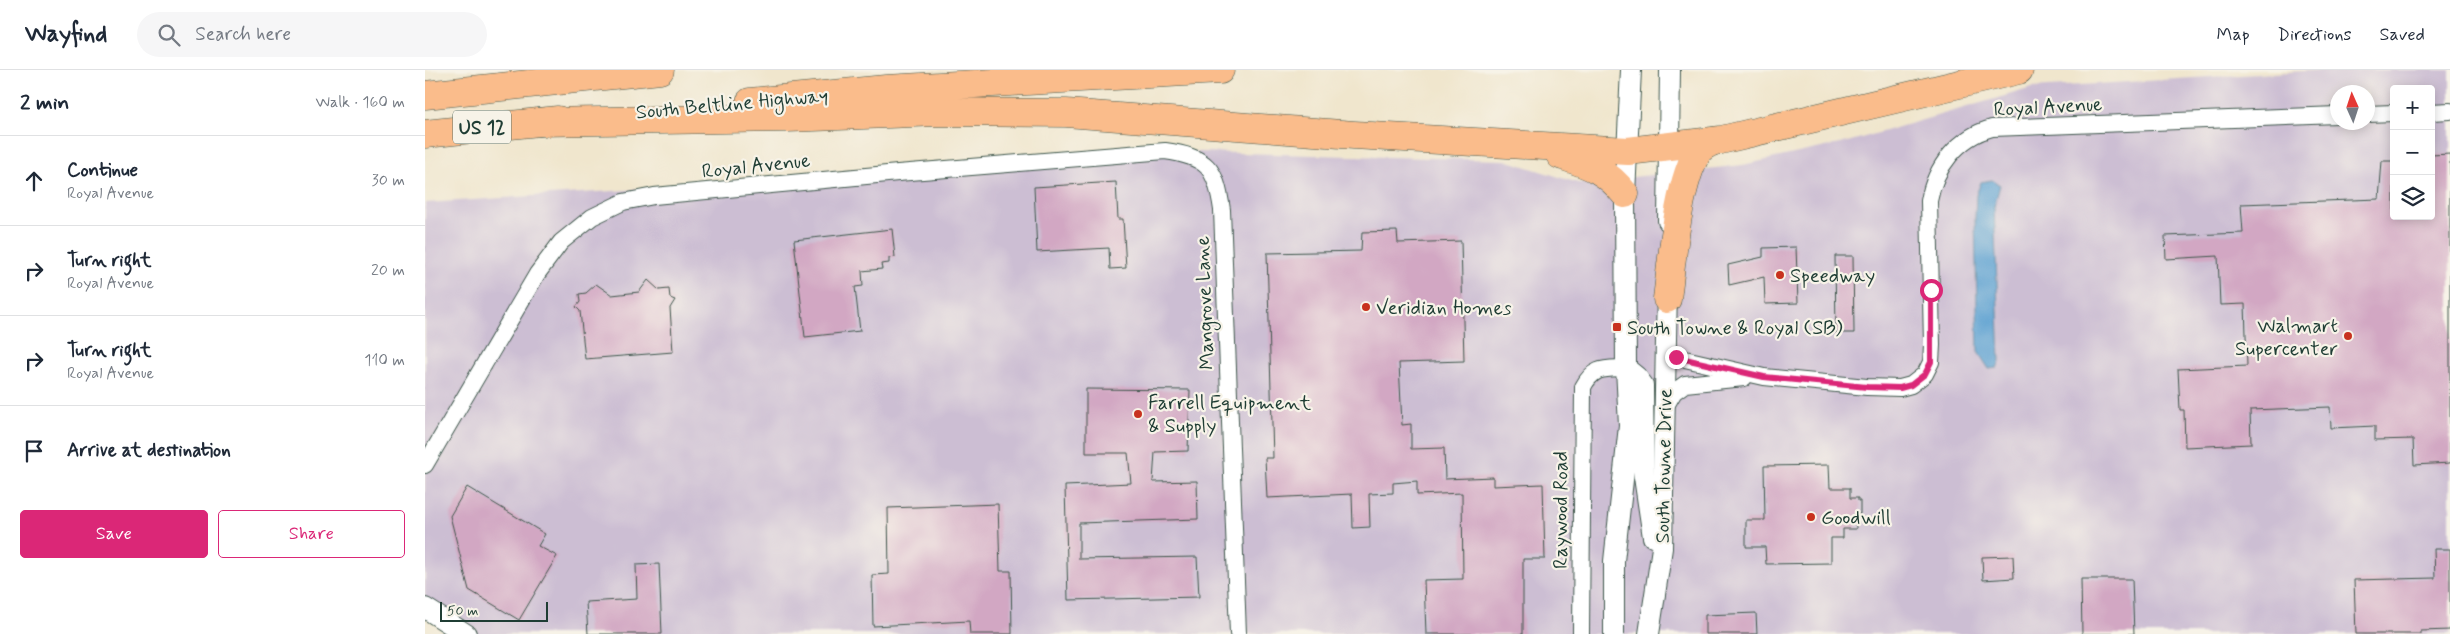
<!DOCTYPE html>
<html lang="en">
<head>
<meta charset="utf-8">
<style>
	:root { --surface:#fff; --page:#f6f6f7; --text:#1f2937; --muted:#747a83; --line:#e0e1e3; --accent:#db2777 }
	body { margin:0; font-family:Mynerve,sans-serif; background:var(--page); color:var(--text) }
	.controls { position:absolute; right:15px; top:15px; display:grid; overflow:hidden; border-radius:5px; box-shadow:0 2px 12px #0003 }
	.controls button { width:45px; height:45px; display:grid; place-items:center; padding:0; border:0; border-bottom:1px solid var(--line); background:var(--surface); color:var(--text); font:25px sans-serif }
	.compass { position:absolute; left:1905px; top:15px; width:45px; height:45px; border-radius:50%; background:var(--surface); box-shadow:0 2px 12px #0003; rotate:357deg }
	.scale { position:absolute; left:15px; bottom:12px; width:108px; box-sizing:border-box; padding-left:5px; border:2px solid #1f3d34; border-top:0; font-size:14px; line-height:18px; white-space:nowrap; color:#1f3d34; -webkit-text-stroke:4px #f7f3e8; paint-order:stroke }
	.stop { position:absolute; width:15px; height:15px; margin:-11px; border:4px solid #db2777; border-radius:50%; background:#fff }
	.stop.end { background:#db2777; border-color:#fff; box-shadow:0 1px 5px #0008 }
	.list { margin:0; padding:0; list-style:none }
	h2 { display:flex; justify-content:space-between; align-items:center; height:65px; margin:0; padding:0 20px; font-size:21px }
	h2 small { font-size:16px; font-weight:400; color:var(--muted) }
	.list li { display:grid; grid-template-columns:32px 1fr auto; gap:15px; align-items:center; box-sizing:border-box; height:90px; padding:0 20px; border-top:1px solid var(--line) }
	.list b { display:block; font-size:19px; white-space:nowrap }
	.list p { margin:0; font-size:16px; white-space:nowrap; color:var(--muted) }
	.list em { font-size:16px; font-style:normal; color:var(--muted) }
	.actions { display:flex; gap:10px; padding:15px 20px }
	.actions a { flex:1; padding:11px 0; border:1px solid var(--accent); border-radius:5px; text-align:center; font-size:18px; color:var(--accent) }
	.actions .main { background:var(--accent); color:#fff }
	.icon { flex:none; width:28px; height:28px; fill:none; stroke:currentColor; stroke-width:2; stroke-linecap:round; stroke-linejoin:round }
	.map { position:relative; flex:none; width:2025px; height:564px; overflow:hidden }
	header { display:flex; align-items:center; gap:30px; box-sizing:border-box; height:70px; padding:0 25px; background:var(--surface); border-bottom:1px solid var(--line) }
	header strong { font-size:24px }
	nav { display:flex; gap:28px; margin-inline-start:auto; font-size:18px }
	.search { width:350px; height:45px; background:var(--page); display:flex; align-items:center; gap:12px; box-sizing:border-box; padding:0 18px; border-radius:28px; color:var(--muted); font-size:19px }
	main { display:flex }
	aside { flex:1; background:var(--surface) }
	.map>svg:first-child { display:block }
	.industrial { fill:#ccbed3; fill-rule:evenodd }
	.water { fill:#5da1d2; stroke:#3e6f83 }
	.building { fill:#d2a7c3 }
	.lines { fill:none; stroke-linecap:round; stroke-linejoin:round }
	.minor-casing { stroke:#3e564b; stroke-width:18 }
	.tertiary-casing { stroke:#3e564b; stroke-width:22 }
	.motorway-casing { stroke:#3e564b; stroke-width:29 }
	.minor { stroke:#fff; stroke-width:16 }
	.tertiary { stroke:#fff; stroke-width:20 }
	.motorway { stroke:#fabc8b; stroke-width:28 }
	.route { stroke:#db2777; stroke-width:6 }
	.poi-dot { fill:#c8321e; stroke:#f7f3e8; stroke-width:2 }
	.labels { text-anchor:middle; stroke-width:4.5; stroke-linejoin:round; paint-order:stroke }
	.shield { fill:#f7f3e8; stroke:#60746a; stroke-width:1 }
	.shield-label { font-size:19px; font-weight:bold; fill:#1f3d34 }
	.street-label { font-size:20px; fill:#1f3d34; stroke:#f7f3e8 }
	.poi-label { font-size:20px; fill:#1f3d34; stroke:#f7f3e8; text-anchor:start }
</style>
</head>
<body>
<header>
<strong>Wayfind</strong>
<div class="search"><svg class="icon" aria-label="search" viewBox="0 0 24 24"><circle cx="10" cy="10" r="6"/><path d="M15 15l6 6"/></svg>Search here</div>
<nav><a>Map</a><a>Directions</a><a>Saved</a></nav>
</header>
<main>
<aside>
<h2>2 min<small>Walk · 160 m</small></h2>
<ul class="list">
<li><svg class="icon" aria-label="ahead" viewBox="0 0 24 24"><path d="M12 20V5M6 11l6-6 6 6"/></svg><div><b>Continue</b><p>Royal Avenue</p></div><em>30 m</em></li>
<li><svg class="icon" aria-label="right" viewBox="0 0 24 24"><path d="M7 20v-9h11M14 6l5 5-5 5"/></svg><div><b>Turn right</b><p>Royal Avenue</p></div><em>20 m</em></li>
<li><svg class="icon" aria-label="right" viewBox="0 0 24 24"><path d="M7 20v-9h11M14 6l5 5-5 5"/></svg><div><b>Turn right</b><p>Royal Avenue</p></div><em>110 m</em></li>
<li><svg class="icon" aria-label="arrive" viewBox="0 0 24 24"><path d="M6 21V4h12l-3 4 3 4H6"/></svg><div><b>Arrive at destination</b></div></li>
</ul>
<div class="actions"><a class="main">Save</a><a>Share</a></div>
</aside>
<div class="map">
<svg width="2025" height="564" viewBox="0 0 2025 564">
	<rect width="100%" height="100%" fill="#f7f3e8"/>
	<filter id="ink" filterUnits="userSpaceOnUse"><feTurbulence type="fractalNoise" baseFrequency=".02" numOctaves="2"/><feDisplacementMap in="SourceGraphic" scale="10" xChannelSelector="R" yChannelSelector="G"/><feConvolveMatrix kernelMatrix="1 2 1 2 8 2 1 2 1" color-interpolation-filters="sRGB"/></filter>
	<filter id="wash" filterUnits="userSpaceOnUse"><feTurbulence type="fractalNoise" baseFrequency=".0096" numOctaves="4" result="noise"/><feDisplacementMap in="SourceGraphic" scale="20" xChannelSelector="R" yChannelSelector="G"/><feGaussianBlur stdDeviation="1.12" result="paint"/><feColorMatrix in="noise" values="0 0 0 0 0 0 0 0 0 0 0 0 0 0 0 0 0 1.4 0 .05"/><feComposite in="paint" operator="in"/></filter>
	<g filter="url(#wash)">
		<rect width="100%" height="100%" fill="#f0e6cd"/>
		<path class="industrial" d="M1897,0H2025V564H41L0,538V133L473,103L740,81L1080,90L1153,113L1318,95L1419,73L1607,18ZM1969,19H2006V146H1969ZM1912,22H1942V52H1912Z"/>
		<polygon class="water" points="1567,110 1575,115 1569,137 1575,291 1572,298 1564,299 1553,282 1550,148 1551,125 1556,112"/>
		<g id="blocks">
			<g class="building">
				<polygon points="2025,84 2025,393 1989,395 1988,369 1950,370 1950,356 1906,358 1905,337 1825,340 1826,374 1760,377 1759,340 1755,340 1753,299 1822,296 1820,234 1795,235 1793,186 1741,189 1740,166 1818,163 1816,134 1954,129 1957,91 1969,91 1969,146 2006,146 2006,85"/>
				<polygon points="691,112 693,149 698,149 701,198 685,199 684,178 612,182 609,117"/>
				<polygon points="467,159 470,187 464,188 464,193 456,194 457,199 437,201 438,216 430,217 435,261 380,267 369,170"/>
				<polygon points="972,161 973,173 1036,171 1039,291 974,293 977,355 986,354 986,379 1019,378 1020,409 1068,407 1068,416 1118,414 1120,489 1098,489 1098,564 1001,564 999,510 1038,509 1037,423 992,425 992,411 968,413 968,423 944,424 945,457 928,458 927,424 842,428 840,388 848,388 842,183 936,181 937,162"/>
				<polygon points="1371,177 1373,233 1340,234 1339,207 1304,215 1303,195 1338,187 1338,178"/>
				<polygon points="1410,186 1428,186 1429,263 1411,263"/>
				<polygon points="223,210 234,220 244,219 245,228 250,230 245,238 248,282 160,289 155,241 151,237 155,232 154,224 161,223 171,214 187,225 214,222"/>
				<polygon points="661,319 765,320 763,381 730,382 728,412 772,411 773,449 654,453 654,489 772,487 774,527 643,530 640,416 706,413 703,383 661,383"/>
				<polygon points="1404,395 1405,418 1425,418 1425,428 1433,428 1433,431 1435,431 1435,444 1431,444 1431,459 1418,459 1418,468 1406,468 1406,493 1341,494 1340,477 1321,477 1321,450 1340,450 1339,396"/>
				<polygon points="42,417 120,464 113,476 132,486 94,550 44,520 25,446"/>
				<polygon points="573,434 575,501 586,501 587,564 545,564 544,551 448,556 447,505 464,504 463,438"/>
				<polygon points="2009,479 2025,479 2025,560 1996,561 1996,564 1931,564 1929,510 2010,508"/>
				<polygon points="1588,486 1589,508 1558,510 1557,487"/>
				<polygon points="234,494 237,564 163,564 161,532 212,529 211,495"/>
				<polygon points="1656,509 1707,509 1709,564 1657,564"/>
				<polygon points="1331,543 1332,564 1280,564 1280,545"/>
			</g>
		</g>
	</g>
	<g filter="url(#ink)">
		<use href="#blocks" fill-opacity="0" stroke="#3e564b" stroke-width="1"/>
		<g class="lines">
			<g class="minor-casing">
				<g id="minor">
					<polyline points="2006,42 2025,41"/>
					<polyline points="1942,44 1969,43"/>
					<path d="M1240,282L1251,287L1339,307L1442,317L1475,318L1486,315L1500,304L1506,292L1507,275L1504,131C1510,97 1533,67 1567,58L1912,45"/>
					<polyline points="1239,339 1249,322 1260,314 1319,308"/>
					<path d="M0,395L112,204L136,172L167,147L198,132L229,126L473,103L740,81C782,87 791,97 797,140L813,564"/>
					<path d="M1156,564L1158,317C1169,296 1180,299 1201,298"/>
				</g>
			</g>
			<g class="tertiary-casing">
				<g id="tertiary">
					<polyline points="1243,151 1245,0"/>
					<polyline points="1201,298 1212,307 1218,315 1219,407 1228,467"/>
					<polyline points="0,538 41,564"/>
					<polyline points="1189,564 1189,491 1204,356 1201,298 1200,124 1206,0"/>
					<polyline points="1224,564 1237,478 1242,217"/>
				</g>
			</g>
			<g class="motorway-casing">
				<g id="motorway">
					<polyline points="0,25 235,0"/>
					<polyline points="325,32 461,19 795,0"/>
					<polyline points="114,52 363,48 513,42 641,43 929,65 1203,81 1296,70 1594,0"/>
					<polyline points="0,64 133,50"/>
					<path d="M1135,85C1164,95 1180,99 1200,124"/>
					<path d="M1242,229C1247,191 1253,112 1273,82C1277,76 1283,74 1289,71"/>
				</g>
			</g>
			<use href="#minor" class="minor"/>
			<use href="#tertiary" class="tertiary"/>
			<use href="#motorway" class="motorway"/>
		</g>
	</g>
	<g class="lines" filter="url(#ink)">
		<polyline class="route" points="1251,287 1339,307 1442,317 1475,318 1486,315 1500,304 1506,292 1506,220"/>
	</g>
	<g class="poi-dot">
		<circle cx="1355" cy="205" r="5"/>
		<circle cx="941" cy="237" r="5"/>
		<rect x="1187" y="252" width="10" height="10" rx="2.5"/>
		<circle cx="1923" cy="266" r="5"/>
		<circle cx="713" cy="344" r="5"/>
		<circle cx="1386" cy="447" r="5"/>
	</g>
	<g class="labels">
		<rect class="shield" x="28" y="40.5" width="58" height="33" rx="4"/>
		<g class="shield-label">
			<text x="57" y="64">US 12</text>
		</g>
		<g class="street-label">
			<text transform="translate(307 33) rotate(-5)" y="7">South Beltline Highway</text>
			<text transform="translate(1623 36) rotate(-3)" y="7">Royal Avenue</text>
			<text transform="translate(331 95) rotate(-6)" y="7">Royal Avenue</text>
			<text transform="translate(779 233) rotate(-92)" y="7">Mangrove Lane</text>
			<text transform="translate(1238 396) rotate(-89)" y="7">South Towne Drive</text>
			<text transform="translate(1135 440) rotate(-90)" y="7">Raywood Road</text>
		</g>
		<g class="poi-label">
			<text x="1365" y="212">Speedway</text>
			<text x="951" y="244">Veridian Homes</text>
			<text x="1913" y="262" text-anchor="end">Walmart<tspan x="1913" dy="23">Supercenter</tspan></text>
			<text x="1202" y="264">South Towne &amp; Royal (SB)</text>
			<text x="723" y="339">Farrell Equipment<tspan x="723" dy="23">&amp; Supply</tspan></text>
			<text x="1396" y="454">Goodwill</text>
		</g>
	</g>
</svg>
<div class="controls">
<button>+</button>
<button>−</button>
<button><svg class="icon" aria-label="layers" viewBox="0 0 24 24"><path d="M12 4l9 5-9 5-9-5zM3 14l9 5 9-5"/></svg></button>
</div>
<svg class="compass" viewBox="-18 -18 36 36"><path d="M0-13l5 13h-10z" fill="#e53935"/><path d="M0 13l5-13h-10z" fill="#747a83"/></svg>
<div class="scale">50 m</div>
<div class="stop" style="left:1506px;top:220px"></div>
<div class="stop end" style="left:1251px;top:287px"></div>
</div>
</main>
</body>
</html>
